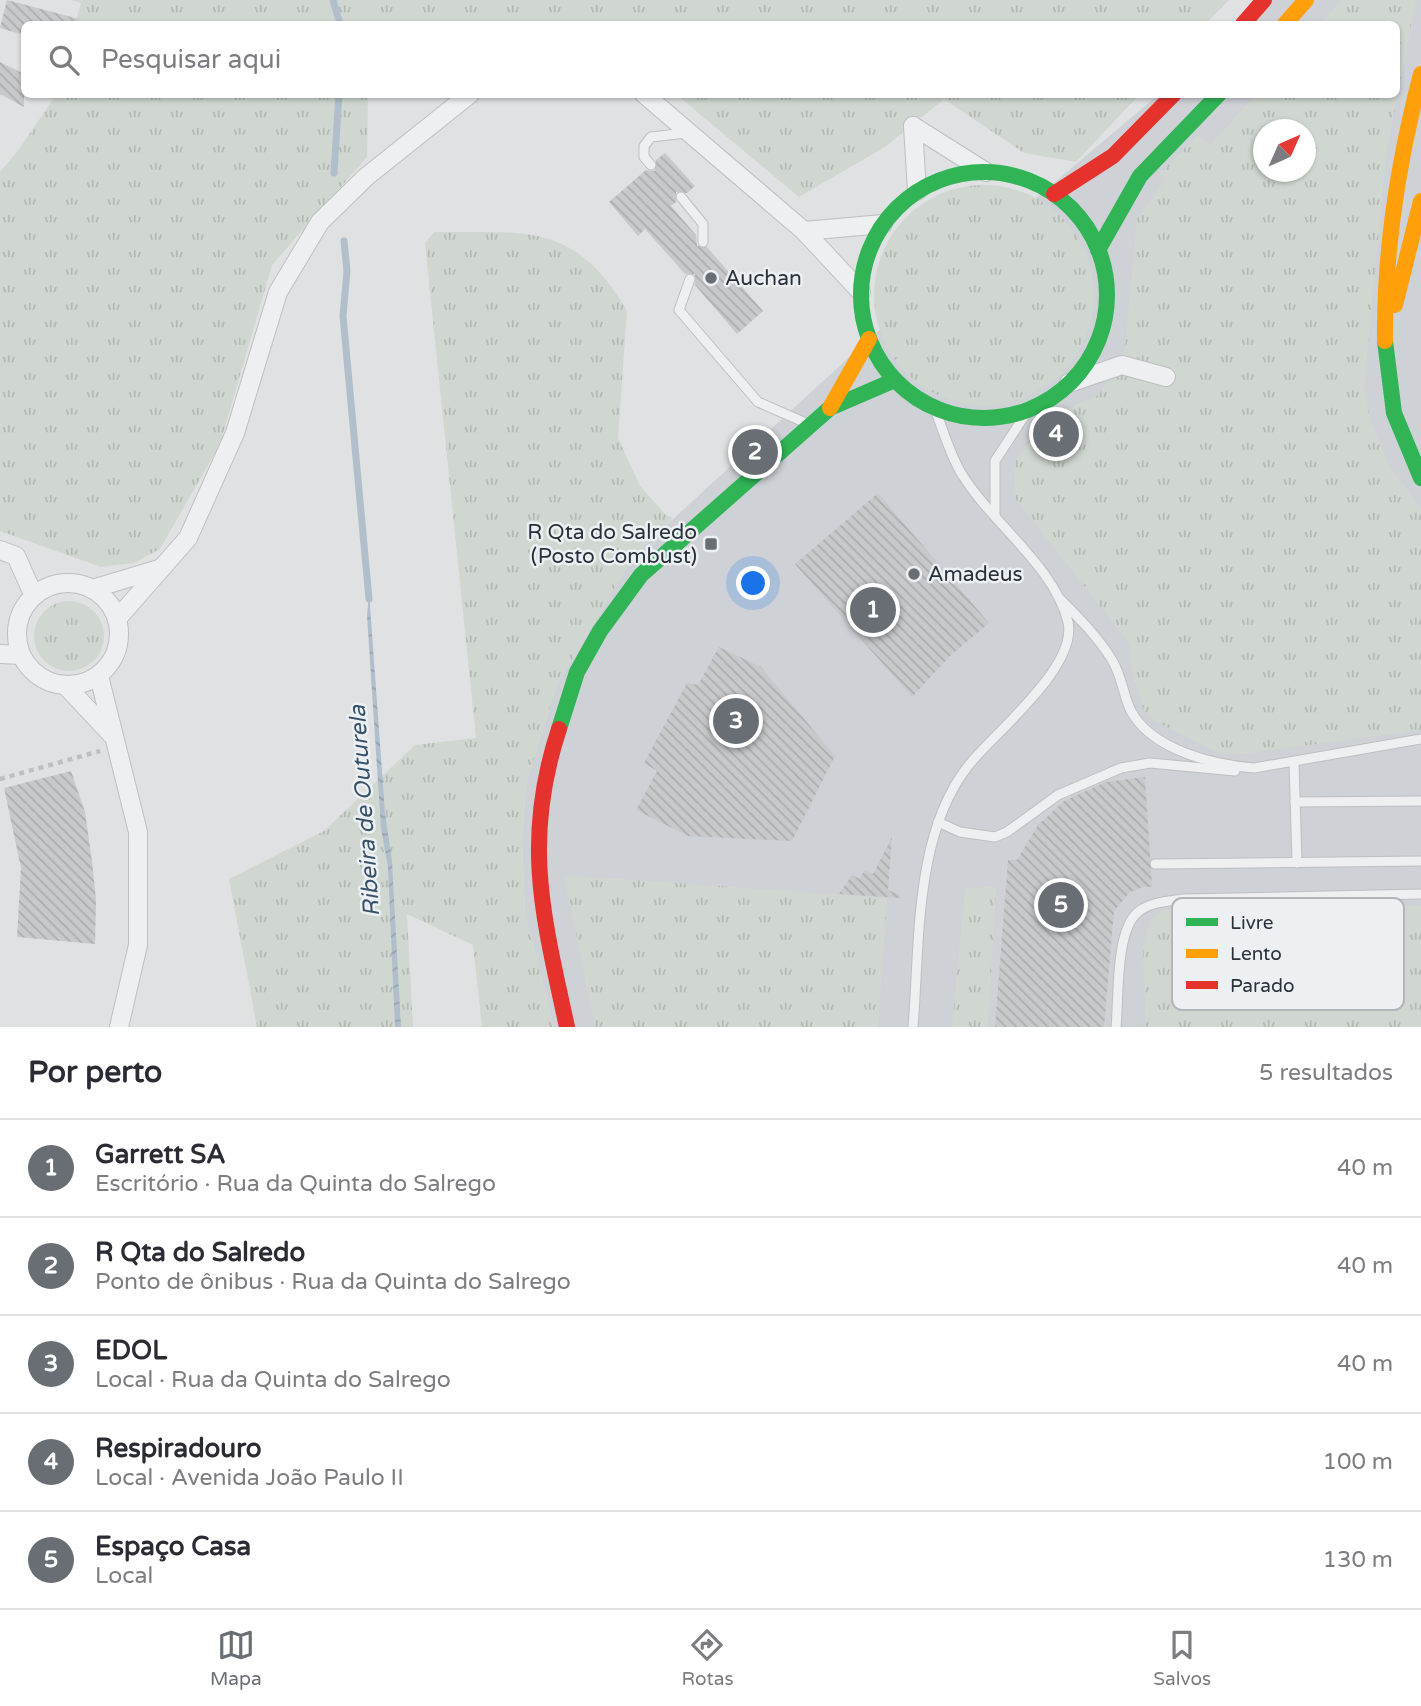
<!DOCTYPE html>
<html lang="pt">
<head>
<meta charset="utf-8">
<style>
	:root { --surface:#fff; --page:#f7f7f7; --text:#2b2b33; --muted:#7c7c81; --line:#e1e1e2; --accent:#696e75 }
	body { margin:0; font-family:"Varela Round",sans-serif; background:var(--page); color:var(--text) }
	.compass { position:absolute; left:1253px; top:119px; width:63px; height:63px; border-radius:50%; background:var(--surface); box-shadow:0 2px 5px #0004; rotate:45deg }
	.you { position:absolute; left:754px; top:584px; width:24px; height:24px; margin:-18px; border:5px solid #fff; border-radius:50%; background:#1a73e8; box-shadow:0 0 0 10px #1a73e833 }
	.badge { display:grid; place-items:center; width:46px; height:46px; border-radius:50%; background:var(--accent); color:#fff; font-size:23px; font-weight:700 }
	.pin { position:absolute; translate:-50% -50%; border:4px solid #fff; box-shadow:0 2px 7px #0006 }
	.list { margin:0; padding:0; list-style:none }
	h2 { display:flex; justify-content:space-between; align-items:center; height:91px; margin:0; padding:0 28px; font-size:30px }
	h2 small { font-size:23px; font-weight:400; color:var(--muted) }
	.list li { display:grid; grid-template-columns:46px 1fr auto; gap:21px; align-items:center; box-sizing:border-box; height:98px; padding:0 28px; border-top:2px solid var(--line) }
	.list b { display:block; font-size:26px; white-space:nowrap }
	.list p { margin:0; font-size:23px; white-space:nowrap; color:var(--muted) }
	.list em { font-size:23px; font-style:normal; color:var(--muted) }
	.icon { flex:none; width:38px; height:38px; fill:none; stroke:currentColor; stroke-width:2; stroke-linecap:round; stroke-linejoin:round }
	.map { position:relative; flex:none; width:1421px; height:1027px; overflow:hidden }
	.search { position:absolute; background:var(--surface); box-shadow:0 2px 5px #0004; left:21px; right:21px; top:21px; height:77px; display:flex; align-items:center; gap:18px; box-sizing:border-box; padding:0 24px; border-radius:10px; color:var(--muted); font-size:26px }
	.sheet { height:581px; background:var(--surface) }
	nav { display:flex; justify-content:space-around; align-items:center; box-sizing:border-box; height:98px; border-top:2px solid var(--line); background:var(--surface); font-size:19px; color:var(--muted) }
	nav a { display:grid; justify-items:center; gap:4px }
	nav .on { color:var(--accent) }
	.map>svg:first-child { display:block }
	.built { fill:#ced1d6; fill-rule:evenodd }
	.grass { fill:url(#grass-tufts); fill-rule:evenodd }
	.water { fill:url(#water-waves) }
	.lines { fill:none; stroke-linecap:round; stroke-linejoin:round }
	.stream { stroke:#b0bfcb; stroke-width:7 }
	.building { fill:url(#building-back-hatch) }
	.lane-casing { stroke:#bdbfc1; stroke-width:11 }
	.street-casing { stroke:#bdbfc1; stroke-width:20 }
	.path { stroke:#bdc0c2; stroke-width:4.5; stroke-dasharray:5 5; stroke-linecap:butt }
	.lane { stroke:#eeeff1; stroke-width:9 }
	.street { stroke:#eeeff1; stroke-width:18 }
	.fast { stroke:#30b455; stroke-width:16 }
	.slow { stroke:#ff9f0a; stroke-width:16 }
	.jam { stroke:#e5322d; stroke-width:16 }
	.poi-dot { fill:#696e75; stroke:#ecf0f3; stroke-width:2.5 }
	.labels { text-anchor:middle; stroke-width:5; stroke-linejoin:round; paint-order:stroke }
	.poi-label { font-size:21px; fill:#29303a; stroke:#ecf0f3; text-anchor:start }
	.water-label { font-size:23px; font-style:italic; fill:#385169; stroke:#ecf0f3 }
	.key { fill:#ecf0f3; stroke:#b2b6bc; stroke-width:2 }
	.key-label { font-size:19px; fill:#29303a }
</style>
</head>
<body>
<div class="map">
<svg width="1421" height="1027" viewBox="0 0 1421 1027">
	<defs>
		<pattern id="grass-tufts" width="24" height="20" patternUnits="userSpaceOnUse" patternTransform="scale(1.75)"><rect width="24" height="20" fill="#d0d7d0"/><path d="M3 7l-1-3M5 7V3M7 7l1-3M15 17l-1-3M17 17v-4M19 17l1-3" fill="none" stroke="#b3b9b3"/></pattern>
		<pattern id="water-waves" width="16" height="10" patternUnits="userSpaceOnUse" patternTransform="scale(1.75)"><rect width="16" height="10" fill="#b0bfcb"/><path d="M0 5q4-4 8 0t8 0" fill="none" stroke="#97a4af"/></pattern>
		<pattern id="building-back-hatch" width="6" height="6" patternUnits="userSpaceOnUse" patternTransform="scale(1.75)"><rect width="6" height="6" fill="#c7c9cb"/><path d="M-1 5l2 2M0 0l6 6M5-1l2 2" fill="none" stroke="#abadaf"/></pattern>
	</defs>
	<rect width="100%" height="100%" fill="#dfe1e3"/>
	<path class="built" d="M1273,0H1421V905L1156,1027H554L525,914L522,841L526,784L557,684L634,555L869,339L1158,95L1396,94V24H1243ZM1264,130H1306V172H1264Z"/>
	<g class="grass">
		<polygon points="71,0 1229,0 1205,24 75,24 81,3"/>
		<path d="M1342,0H1416L1386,155L1364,386L1370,420L1389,465L1421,509V730L1242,754H1221L1153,720L1143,709L1130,662V644L1014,497L1015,462L1025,446L1069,408L1099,395L1125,349L1137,219L1166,179L1160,173L1197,136L1211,144L1256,95L1396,94V24H1320ZM1264,130H1306V172H1264Z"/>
		<polygon points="56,95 368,95 367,157 272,265 220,444 160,549 134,563 101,567 0,531 0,172 17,152"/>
		<polygon points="677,95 1139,95 1076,162 1024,153 944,99 885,147 799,197"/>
		<circle cx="984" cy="295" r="110"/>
		<path d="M434,232C526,233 575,221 627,311L618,438L640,486L666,515L673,518L634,555L557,684L526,784L522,841L525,914L554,1027H482L473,945L407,914L413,1027H257L229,879L324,831L415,745L476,738L425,243Z"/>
		<circle cx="69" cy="636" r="35"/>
		<polygon points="564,875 887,898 878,1027 595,1027"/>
		<polygon points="965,887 996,887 988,1027 952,1027"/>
		<polygon points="1421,905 1421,1027 1146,1027 1143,952 1150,920 1163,910"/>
	</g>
	<polygon class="water" points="369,592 385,813 392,861 401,1027 395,1027 388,868 381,828 367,616"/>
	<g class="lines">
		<g class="stream">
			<polyline points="333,0 340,24"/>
			<polyline points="334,173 339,94"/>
			<polyline points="344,241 347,271 343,316 369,599"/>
		</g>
	</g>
	<g class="building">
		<polygon points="7,0 79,19 79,24 24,24 24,35 0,28"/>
		<polygon points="0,62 24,74 24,107 0,94"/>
		<polygon points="665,153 695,186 687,193 676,192 676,202 671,206 696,235 697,246 707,247 763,311 737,334 695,285 695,274 685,274 645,229 638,236 609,202 646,170 655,171 656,160"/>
		<polygon points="878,493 989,623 950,656 912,697 795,564"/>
		<polygon points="719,647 761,667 835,756 792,841 688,836 636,810 657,771 644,763 687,683 698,685"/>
		<polygon points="71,771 85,812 92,861 96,900 95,944 17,937 21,868 4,788"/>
		<polygon points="1145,777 1152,887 1142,887 1130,892 1114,911 1104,1027 995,1027 1008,860 1017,860 1038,825 1064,801 1106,782"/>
		<polygon points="892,837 888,890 900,895 899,898 839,894 852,875 860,879 865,870 873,874"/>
	</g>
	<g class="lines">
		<g class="lane-casing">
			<g id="lane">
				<polyline points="651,165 644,157 644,146 651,137 686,133"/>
				<polyline points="681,197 703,224 703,242"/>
				<polyline points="690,279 679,310 758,402 806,423"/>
				<polyline points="995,516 995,461 1029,409"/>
				<path d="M1060,599C1079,618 1098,637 1112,660C1122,676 1123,695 1131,711C1152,750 1214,765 1254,768L1421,739"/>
				<polyline points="1294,762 1297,863"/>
				<polyline points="1295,802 1421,801"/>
				<polyline points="938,822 960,832 995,837 1007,832 1058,795 1121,768 1150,763 1235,771"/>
				<polyline points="1155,864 1421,861"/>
				<path d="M913,1027C920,943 914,835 968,766C995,732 1078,667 1068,622C1055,567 992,523 963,476C950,456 943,429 934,407"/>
				<path d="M1116,1027C1119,998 1115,931 1138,912C1150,902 1169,901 1184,899L1421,894"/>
			</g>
		</g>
		<g class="street-casing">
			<g id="street">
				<polyline points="644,94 804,231 861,292"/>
				<polyline points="913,126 986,172"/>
				<polyline points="913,126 917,191"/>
				<polyline points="804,231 883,224"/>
				<polyline points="1069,383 1122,365 1166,377"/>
				<polyline points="0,550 16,556 34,596"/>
				<circle cx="68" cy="634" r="51"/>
				<polyline points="92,589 162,568"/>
				<polyline points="117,619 188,538 235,433 278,292 320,222 366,177 470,94"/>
				<polyline points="0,654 21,655"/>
				<polyline points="99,676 138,832 138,945 119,1027"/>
				<polyline points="66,686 111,734"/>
			</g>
		</g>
		<polyline class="path" points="0,779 100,751"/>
		<use href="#lane" class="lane"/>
		<use href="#street" class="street"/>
		<g class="fast">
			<circle cx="984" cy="295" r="123"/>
			<polyline points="1098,250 1140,176 1219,94"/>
			<polyline points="1385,341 1394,413 1421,478"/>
			<polyline points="559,729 577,672 600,631 641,575 830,408 895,380"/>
		</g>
		<g class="slow">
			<polyline points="1285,24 1306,0"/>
			<polyline points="1395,305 1421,201"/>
			<path d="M1385,341C1384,249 1398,162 1421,74"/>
			<polyline points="830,408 869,339"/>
		</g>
		<g class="jam">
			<polyline points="1243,24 1264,0"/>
			<polyline points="1054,194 1113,156 1174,94"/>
			<path d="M559,729C522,841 543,916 567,1027"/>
		</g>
	</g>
	<g class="poi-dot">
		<circle cx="711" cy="278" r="7"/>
		<rect x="704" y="537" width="14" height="14" rx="3.5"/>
		<circle cx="914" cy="574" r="7"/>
	</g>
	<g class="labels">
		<g class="poi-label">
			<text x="725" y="285">Auchan</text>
			<text x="697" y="539" text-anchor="end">R Qta do Salredo<tspan x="697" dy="24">(Posto Combust)</tspan></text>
			<text x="928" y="581">Amadeus</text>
		</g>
		<g class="water-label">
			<text transform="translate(364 811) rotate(-94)" y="8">Ribeira de Outurela</text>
		</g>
	</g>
	<rect x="1172" y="898" width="232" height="112" rx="10" class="key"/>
	<rect x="1186" y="918" width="32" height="8" fill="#30b455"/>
	<rect x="1186" y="949" width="32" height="9" fill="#ff9f0a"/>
	<rect x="1186" y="981" width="32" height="8" fill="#e5322d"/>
	<g class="key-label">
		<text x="1230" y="929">Livre</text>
		<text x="1230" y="960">Lento</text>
		<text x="1230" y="992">Parado</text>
	</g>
</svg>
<svg class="compass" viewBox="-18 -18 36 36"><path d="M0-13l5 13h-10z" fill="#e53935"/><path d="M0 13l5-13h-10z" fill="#7c7c81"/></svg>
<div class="you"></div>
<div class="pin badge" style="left:873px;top:610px">1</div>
<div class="pin badge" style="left:755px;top:452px">2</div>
<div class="pin badge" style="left:736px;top:721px">3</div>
<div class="pin badge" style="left:1056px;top:434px">4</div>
<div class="pin badge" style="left:1061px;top:905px">5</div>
<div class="search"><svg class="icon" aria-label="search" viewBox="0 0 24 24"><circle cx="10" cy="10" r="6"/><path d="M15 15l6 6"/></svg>Pesquisar aqui</div>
</div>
<section class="sheet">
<h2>Por perto<small>5 resultados</small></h2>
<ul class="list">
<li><span class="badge">1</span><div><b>Garrett SA</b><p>Escritório · Rua da Quinta do Salrego</p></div><em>40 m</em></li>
<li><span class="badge">2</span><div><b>R Qta do Salredo</b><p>Ponto de ônibus · Rua da Quinta do Salrego</p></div><em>40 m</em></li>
<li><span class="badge">3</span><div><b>EDOL</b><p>Local · Rua da Quinta do Salrego</p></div><em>40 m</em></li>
<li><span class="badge">4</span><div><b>Respiradouro</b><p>Local · Avenida João Paulo II</p></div><em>100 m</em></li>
<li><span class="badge">5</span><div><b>Espaço Casa</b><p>Local</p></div><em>130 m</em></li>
</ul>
</section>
<nav>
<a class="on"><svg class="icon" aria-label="map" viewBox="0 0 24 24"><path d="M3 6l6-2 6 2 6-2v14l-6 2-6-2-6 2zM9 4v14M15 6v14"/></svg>Mapa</a>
<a><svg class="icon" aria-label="directions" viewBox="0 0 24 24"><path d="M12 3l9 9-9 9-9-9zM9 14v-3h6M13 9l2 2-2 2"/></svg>Rotas</a>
<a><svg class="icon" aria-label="saved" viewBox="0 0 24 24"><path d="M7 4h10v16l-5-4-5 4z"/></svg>Salvos</a>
</nav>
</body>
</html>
